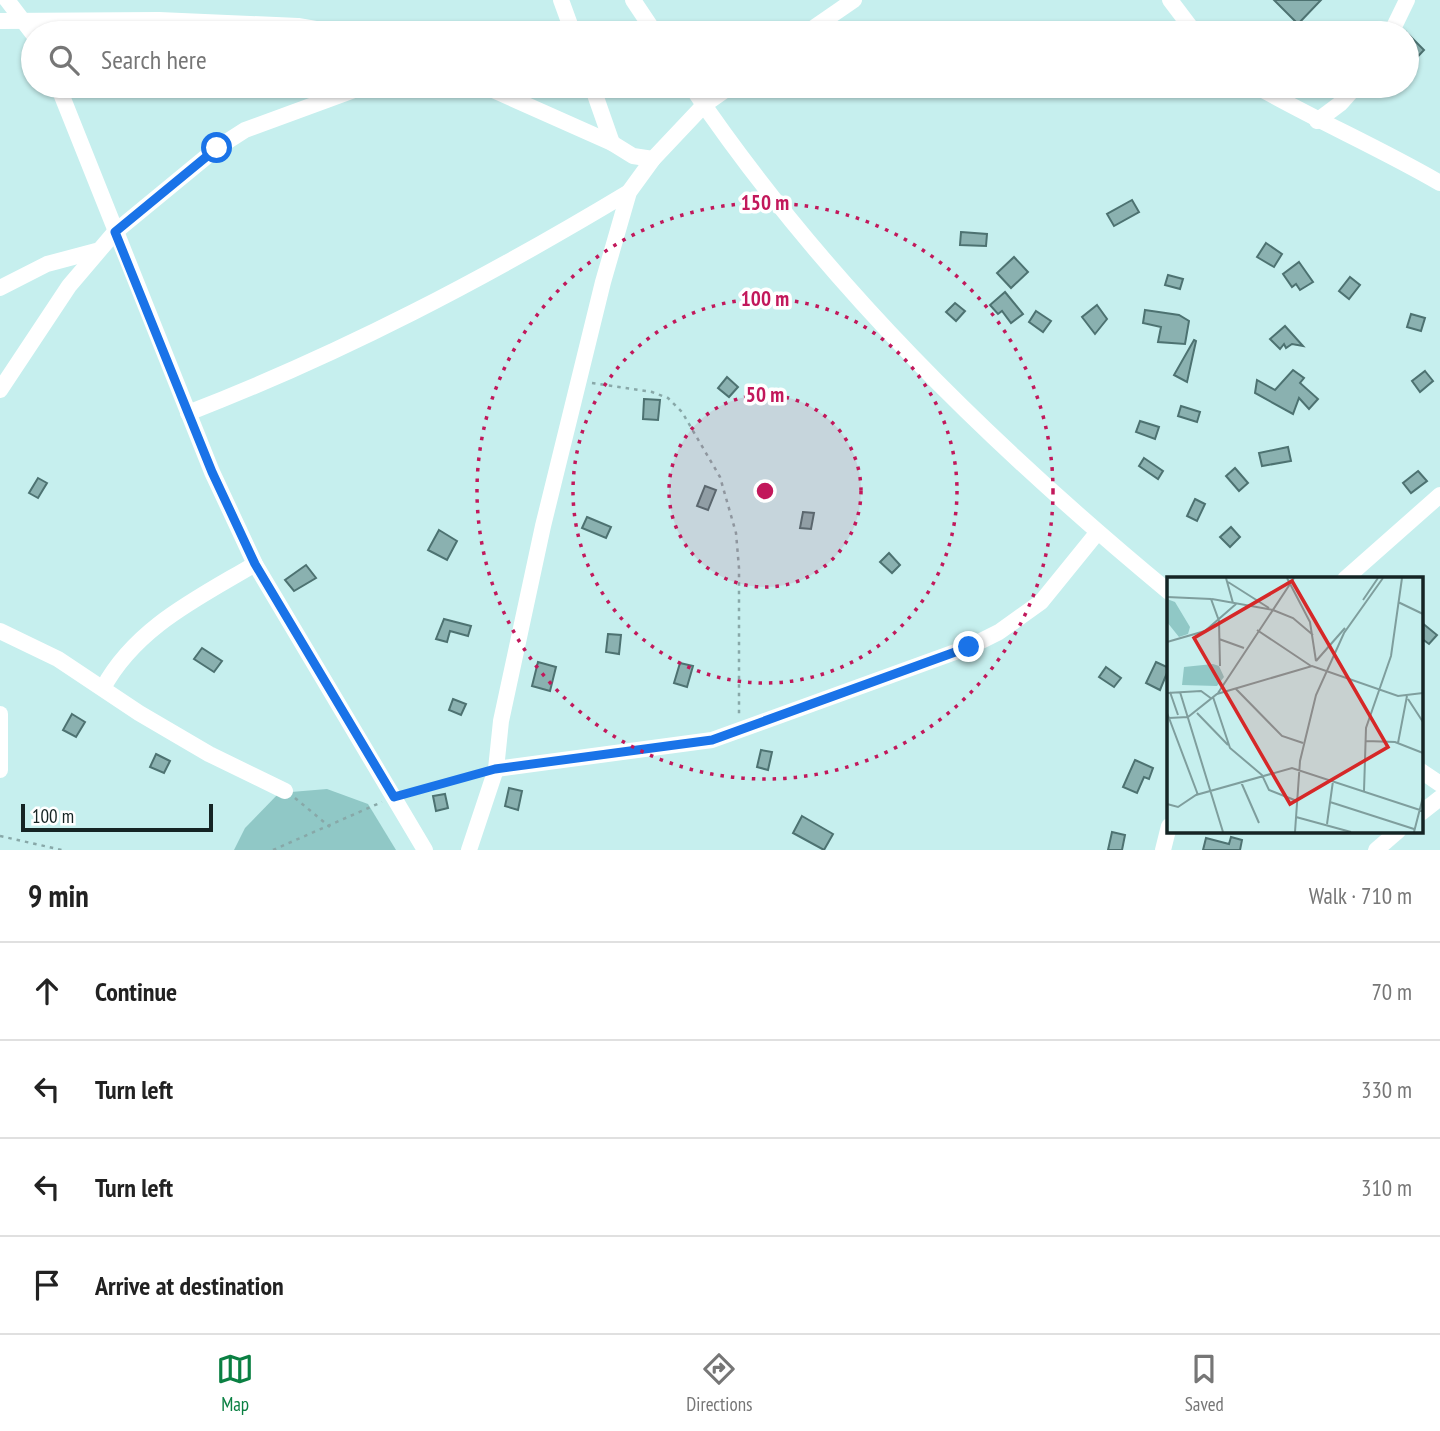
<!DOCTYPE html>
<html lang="en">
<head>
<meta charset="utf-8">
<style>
	:root { --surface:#fff; --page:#f6f6f6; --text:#222; --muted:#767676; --line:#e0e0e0; --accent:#0b8043 }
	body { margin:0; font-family:"PT Sans Narrow",sans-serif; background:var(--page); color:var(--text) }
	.scale { position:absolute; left:21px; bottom:18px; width:192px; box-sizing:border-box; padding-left:7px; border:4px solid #152424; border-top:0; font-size:19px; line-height:24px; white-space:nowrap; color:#152424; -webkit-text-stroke:5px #fff; paint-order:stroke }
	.stop { position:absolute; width:21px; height:21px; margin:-16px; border:5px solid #1a73e8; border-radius:50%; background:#fff }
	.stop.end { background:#1a73e8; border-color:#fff; box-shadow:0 2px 7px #0008 }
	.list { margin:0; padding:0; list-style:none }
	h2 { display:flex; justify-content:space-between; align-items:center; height:91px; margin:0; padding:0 28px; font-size:30px }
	h2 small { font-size:23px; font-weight:400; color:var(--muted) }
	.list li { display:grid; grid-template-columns:46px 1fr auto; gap:21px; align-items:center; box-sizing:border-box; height:98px; padding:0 28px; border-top:2px solid var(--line) }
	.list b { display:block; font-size:26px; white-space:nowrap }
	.list em { font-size:23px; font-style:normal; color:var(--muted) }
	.icon { flex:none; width:38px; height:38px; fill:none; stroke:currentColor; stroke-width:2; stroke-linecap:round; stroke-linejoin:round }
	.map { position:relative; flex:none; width:1440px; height:850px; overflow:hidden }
	.search { position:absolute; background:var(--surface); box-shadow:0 2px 5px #0004; left:21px; right:21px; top:21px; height:77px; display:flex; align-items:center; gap:18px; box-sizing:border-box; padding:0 24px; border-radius:38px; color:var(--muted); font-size:26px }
	.sheet { height:483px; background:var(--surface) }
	nav { display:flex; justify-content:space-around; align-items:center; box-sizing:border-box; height:98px; border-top:2px solid var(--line); background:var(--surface); font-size:19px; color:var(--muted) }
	nav a { display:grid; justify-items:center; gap:4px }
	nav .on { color:var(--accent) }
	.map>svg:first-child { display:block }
	.green { fill:#90c8c6 }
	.building { fill:#8ab1b0; stroke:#4d7271; stroke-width:2 }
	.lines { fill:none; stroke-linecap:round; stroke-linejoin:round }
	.path { stroke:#88a8a8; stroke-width:2.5; stroke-dasharray:3.5 5; stroke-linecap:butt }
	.minor { stroke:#fff; stroke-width:16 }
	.route { stroke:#1a73e8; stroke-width:9 }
	.ring { fill:none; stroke:#c2185b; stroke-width:3.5; stroke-dasharray:3.5 7 }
	.inset-road { fill:none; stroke:#7f9e9d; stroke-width:2 }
	.view { fill:#d62828; fill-opacity:0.15; stroke:#d62828; stroke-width:3.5 }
	.inset-edge { fill:none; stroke:#152424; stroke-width:3.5 }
	.centre { fill:#c2185b; stroke:#fff; stroke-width:3.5 }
	.ring-label { font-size:21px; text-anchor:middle; font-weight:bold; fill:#c2185b; stroke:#fff; stroke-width:7; stroke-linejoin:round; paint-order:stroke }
</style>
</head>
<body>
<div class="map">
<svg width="1440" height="850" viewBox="0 0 1440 850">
	<rect width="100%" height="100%" fill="#c6efee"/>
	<polygon class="green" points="327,789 368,804 396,850 234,850 245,828 279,793"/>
	<g class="building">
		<polygon points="1274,0 1321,0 1298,24"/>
		<polygon points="1407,33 1424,50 1407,68"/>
		<polygon points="1132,200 1139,212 1114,226 1107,214"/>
		<polygon points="961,232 987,234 986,246 960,245"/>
		<polygon points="1266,243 1282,254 1274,267 1257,257"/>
		<polygon points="1014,257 1028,272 1011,288 997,273"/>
		<polygon points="1299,262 1313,282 1300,290 1296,284 1292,287 1283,274"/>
		<polygon points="1168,275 1183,279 1180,289 1165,285"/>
		<polygon points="1350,277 1360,285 1349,299 1339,291"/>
		<polygon points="1005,292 1023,314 1011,323 1002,311 998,314 990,305"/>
		<polygon points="955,303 965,311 956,321 946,312"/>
		<polygon points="1097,305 1107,319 1095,334 1082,317"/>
		<polygon points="1145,310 1179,315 1189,321 1185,344 1158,342 1161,327 1143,323"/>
		<polygon points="1036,311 1051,321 1043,332 1029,322"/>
		<polygon points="1411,314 1425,318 1421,331 1407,327"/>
		<polygon points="1285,326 1303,346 1292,344 1286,348 1284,344 1280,349 1270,339"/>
		<polygon points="1194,340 1196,341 1187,382 1174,375"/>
		<polygon points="1293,370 1304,378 1300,383 1318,399 1309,409 1299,398 1293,414 1255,393 1257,380 1275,390"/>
		<polygon points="1425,371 1433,381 1420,392 1412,381"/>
		<polygon points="727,377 738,387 729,397 718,388"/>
		<polygon points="644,399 660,400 658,420 643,419"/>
		<polygon points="1181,406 1200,412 1197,422 1178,416"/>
		<polygon points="1140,421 1159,427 1155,439 1136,432"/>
		<polygon points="1288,447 1291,461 1262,466 1259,453"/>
		<polygon points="1144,458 1163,471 1158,479 1139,466"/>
		<polygon points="1235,468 1248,483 1239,491 1226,476"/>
		<polygon points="1418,471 1427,481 1411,493 1403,483"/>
		<polygon points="38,478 47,483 38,498 29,493"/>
		<polygon points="705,486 716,490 708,510 697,506"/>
		<polygon points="1195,499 1205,504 1197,521 1187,516"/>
		<polygon points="803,512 814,513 811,529 800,528"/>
		<polygon points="587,517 611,527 606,538 582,528"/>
		<polygon points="1231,527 1240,537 1230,547 1220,537"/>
		<polygon points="439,530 457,541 447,560 428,550"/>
		<polygon points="889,553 900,565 892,573 880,562"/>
		<polygon points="306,565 316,578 294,591 285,580"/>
		<polygon points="444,619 471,626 468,636 450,631 447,642 436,639"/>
		<polygon points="1421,622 1437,635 1429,644 1421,638"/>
		<polygon points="608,634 621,635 619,654 606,652"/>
		<polygon points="202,648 222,661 214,672 194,659"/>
		<polygon points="538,662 556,667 550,691 532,686"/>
		<polygon points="1156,662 1169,668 1160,690 1146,683"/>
		<polygon points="680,663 693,666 687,687 674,683"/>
		<polygon points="1106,667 1121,678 1114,687 1099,677"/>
		<polygon points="453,699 466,704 461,715 449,710"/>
		<polygon points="72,714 85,722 76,737 63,730"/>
		<polygon points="761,750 772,752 768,770 757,767"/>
		<polygon points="156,754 170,761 164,773 150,767"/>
		<polygon points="1135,760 1153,768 1149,779 1144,777 1137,793 1123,787"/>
		<polygon points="509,788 522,791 518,810 505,806"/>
		<polygon points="445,794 448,808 436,811 433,796"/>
		<polygon points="802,816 833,834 824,850 793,833"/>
		<polygon points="1112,832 1125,835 1122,850 1108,850"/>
		<polygon points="1231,837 1242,840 1240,850 1203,850 1206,838 1229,844"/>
	</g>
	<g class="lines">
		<g class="path">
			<polyline points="592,383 652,392 668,398 682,412 720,477 736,533 739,568 739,715"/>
			<polyline points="408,793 480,773"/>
			<polyline points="295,798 330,827"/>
			<polyline points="0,836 62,850"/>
			<polyline points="273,850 382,802"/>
		</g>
		<g class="minor">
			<polyline points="7,0 33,34"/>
			<polyline points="561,0 573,33"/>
			<polyline points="633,0 655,33"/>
			<polyline points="1170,0 1195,33"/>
			<polyline points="0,21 159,20 298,26 339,33"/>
			<polyline points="806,33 854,0"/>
			<polyline points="1391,33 1407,0"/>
			<polyline points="58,86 212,472 255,564 425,850"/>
			<polyline points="484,86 612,143 633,156 653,159"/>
			<polyline points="592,86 612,143"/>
			<path d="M691,86C822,280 989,443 1169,592"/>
			<path d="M1256,86C1317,121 1380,148 1440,183"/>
			<polyline points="1317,121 1341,103 1356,86"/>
			<polyline points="0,288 47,264 96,251"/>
			<polyline points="0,390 69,286 115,232 217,148 245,130 365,86"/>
			<path d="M188,413C343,353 486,278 629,192"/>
			<polyline points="1345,579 1440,495"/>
			<polyline points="0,631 58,659 139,713 209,754 285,791"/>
			<path d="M103,688C136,627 198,598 255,564"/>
			<polyline points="0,714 0,770"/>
			<polyline points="496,769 712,740 969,647 999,632 1041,602 1097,533"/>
			<polyline points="1421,771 1440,784"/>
			<polyline points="1421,813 1440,798"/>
			<polyline points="469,850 496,769 501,721 543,526 603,282 629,192 653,159 704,105 731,86"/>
			<polyline points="1163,850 1169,826"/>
			<polyline points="1376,850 1398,831"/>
		</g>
	</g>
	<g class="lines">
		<polyline class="route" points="217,148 115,232 212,472 255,564 394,797 495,769 712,740 969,647"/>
	</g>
	<circle cx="765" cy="491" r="96" fill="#c2185b" fill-opacity=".12"/>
	<g class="ring">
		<circle cx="765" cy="491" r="96"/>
		<circle cx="765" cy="491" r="192"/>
		<circle cx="765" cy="491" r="288"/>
	</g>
	<g transform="translate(1167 577)">
		<rect width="256" height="256" fill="#c6efee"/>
		<path d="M0,22L8,25L23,50L21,57L12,60L0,45ZM46,87L52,89L57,100L50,109L15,108L17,90Z" fill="#90c8c6"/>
		<path class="inset-road" d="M59,1L66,26M120,1L143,45L149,84M61,5L102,31M0,20L44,22L52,44L53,89M45,22L106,33L126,41L146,58M196,23L211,1M231,25L256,37M90,53L144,89M52,62L77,71M0,65L38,54L69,27M149,84L178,51M69,112L115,159L136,166M3,115L11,138M13,115L56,255M0,116L34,114L45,122M51,116L127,1M46,120L63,171L95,198L102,213L130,224M241,122L256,145M0,136L2,141L21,140L50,117L145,89L231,119L256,116M30,136L61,168M2,141L31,218M199,164L228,165L256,176M231,166L240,119M74,205L92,246M197,214L199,151L224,79L235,1M163,225L247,252M0,227L11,230L29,218L125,191L256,234M129,240L184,255M160,247L166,204M128,255L133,184L149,118L177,56L216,1M247,255L256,220"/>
		<path class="view" d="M125,4L221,170L123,227L27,61Z"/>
		<rect width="256" height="256" class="inset-edge"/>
	</g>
	<circle cx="765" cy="491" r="10" class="centre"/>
	<g class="ring-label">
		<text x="765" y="210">150 m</text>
		<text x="765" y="306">100 m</text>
		<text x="765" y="402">50 m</text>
	</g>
</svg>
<div class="scale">100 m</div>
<div class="stop" style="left:217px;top:148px"></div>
<div class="stop end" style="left:969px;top:647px"></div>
<div class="search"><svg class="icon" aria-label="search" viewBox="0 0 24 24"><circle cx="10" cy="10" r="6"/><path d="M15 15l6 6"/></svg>Search here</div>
</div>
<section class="sheet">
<h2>9 min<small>Walk · 710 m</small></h2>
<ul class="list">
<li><svg class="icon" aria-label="ahead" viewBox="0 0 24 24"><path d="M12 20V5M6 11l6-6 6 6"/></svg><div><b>Continue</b></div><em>70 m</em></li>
<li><svg class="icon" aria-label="left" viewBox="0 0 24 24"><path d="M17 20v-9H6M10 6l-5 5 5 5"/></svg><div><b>Turn left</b></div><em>330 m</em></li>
<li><svg class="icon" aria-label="left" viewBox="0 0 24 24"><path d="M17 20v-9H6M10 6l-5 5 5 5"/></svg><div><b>Turn left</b></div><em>310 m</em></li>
<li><svg class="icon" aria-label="arrive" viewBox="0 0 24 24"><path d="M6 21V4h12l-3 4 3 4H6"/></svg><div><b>Arrive at destination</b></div></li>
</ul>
</section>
<nav>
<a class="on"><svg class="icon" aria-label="map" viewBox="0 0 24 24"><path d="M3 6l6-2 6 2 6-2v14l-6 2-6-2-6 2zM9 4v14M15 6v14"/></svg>Map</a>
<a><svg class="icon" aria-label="directions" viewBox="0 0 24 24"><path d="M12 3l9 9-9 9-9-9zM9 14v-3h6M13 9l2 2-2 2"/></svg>Directions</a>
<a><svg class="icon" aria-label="saved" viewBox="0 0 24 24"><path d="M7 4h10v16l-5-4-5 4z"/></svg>Saved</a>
</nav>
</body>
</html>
